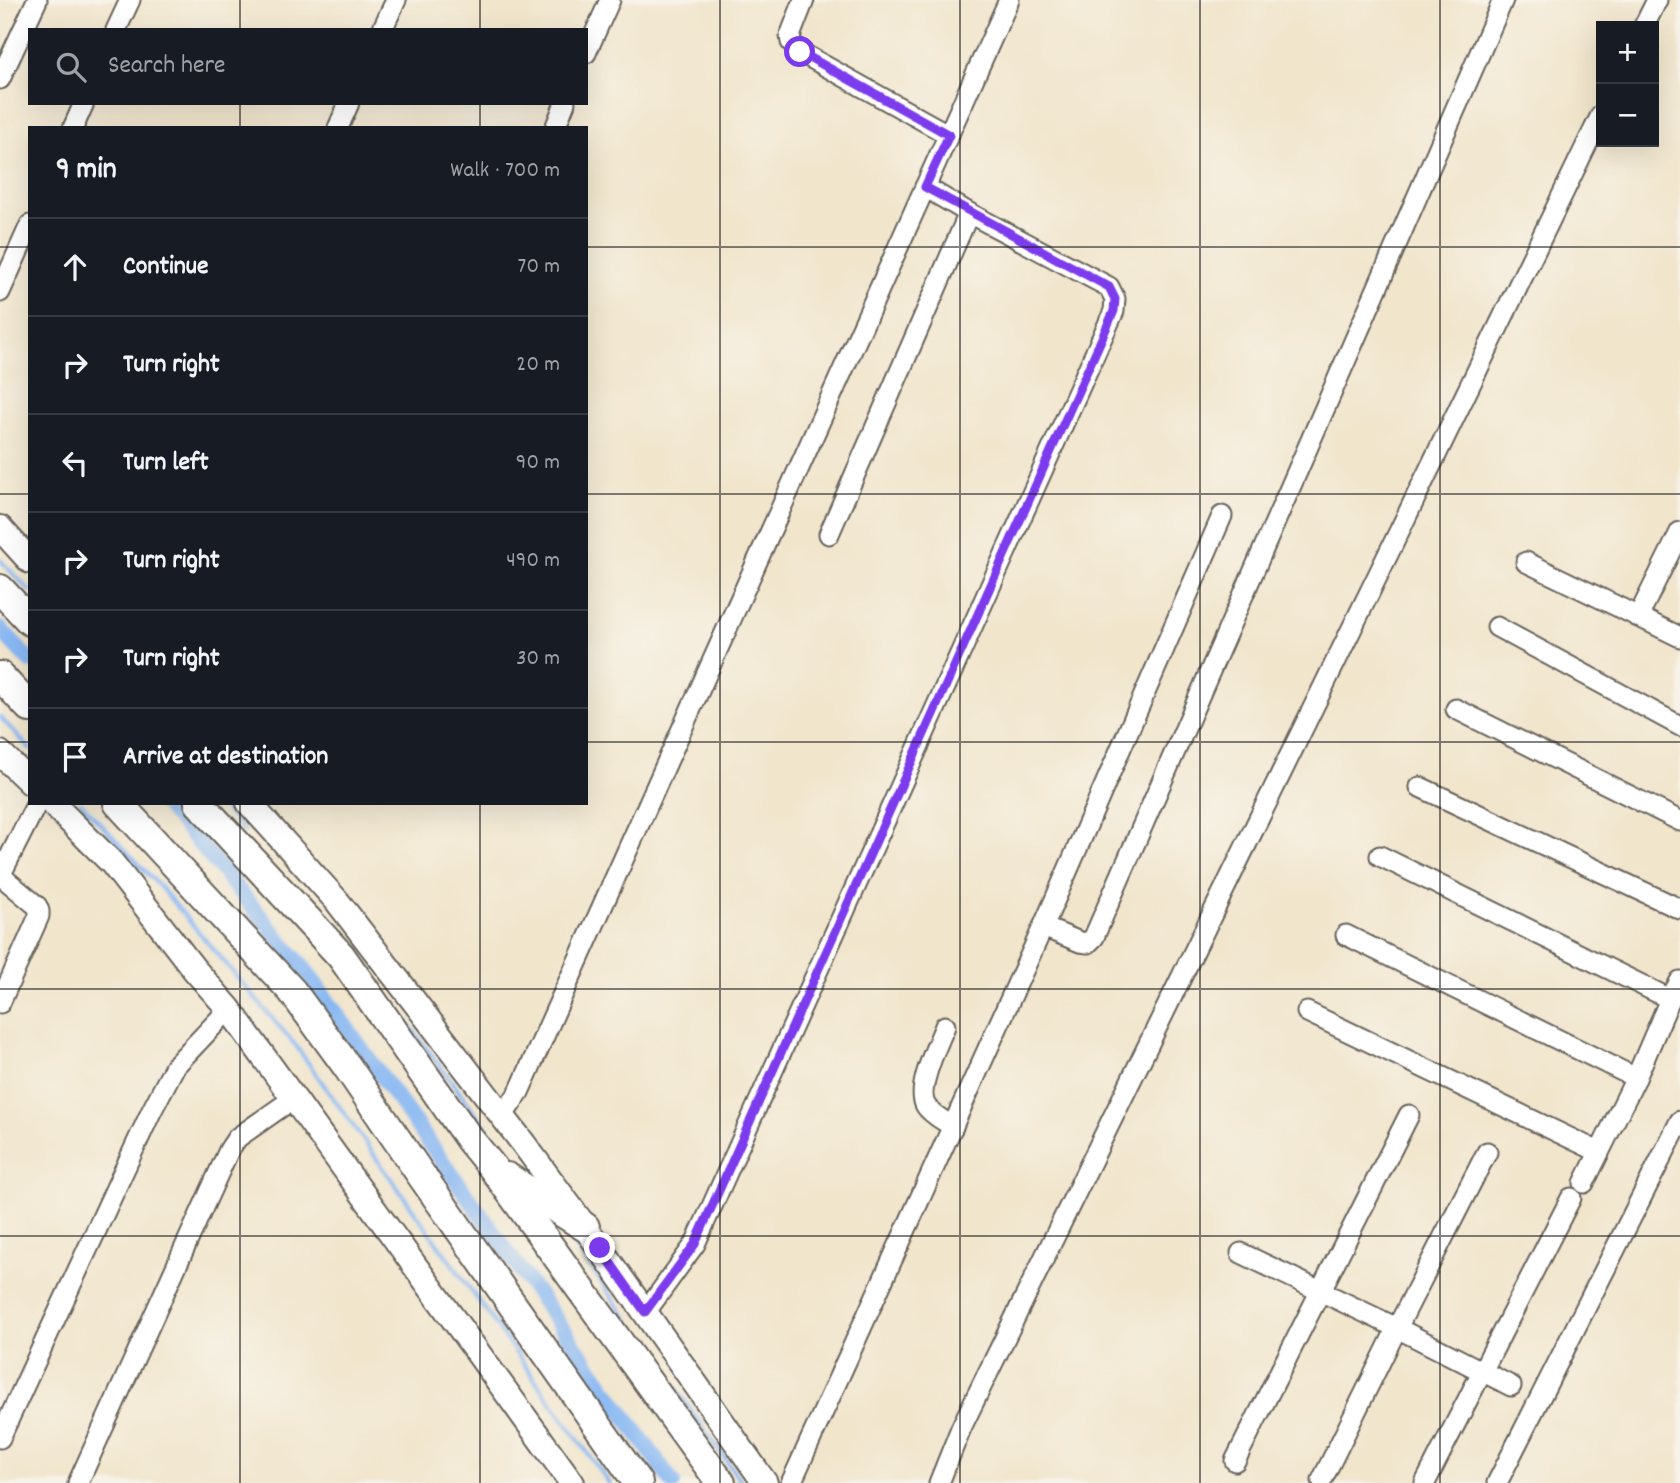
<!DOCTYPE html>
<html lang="en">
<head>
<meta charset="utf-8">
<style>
	:root { --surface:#171b24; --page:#20242c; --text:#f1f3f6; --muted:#9ea1a6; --line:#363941 }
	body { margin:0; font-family:Dekko,sans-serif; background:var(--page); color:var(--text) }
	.controls { position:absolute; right:21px; top:21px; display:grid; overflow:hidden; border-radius:0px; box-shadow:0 7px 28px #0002 }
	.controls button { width:63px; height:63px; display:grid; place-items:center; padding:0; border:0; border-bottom:2px solid var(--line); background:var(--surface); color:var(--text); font:35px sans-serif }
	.stop { position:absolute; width:21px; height:21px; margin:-16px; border:5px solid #7c3aed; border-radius:50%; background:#fff }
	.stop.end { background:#7c3aed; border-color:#fff; box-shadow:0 2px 7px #0008 }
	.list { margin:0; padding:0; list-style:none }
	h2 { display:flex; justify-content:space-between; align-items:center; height:91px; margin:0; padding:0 28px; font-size:30px }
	h2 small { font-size:23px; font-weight:400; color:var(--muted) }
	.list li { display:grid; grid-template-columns:46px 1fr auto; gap:21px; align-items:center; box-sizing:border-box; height:98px; padding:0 28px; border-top:2px solid var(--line) }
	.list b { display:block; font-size:26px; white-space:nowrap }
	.list em { font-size:23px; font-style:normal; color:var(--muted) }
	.icon { flex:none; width:38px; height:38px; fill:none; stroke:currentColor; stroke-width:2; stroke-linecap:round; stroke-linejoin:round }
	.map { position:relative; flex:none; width:1680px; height:1483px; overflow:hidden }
	.search { position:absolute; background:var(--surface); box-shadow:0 7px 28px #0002; left:28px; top:28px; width:560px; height:77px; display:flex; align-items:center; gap:18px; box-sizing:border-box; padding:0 24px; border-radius:0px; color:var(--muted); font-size:26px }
	.panel { position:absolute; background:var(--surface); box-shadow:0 7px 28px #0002; left:28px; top:126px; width:560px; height:679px; border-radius:0px }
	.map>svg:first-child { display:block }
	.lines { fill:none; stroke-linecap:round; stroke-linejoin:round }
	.stream { stroke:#88b8f3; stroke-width:4.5 }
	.canal { stroke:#88b8f3; stroke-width:16 }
	.minor-casing { stroke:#67625a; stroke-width:23 }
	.major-casing { stroke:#67625a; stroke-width:28 }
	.highway-casing { stroke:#67625a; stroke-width:32 }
	.minor { stroke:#fff; stroke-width:19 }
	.major { stroke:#fff; stroke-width:24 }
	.highway { stroke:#fff; stroke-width:28 }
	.route { stroke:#7c3aed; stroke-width:9 }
	.grid { fill:none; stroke:#1c1c1c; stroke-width:2; stroke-opacity:0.55 }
</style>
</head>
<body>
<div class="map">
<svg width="1680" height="1483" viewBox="0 0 1680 1483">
	<rect width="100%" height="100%" fill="#f7f3e8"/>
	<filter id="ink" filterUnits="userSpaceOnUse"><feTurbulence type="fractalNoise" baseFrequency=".0143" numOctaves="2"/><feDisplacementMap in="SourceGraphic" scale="14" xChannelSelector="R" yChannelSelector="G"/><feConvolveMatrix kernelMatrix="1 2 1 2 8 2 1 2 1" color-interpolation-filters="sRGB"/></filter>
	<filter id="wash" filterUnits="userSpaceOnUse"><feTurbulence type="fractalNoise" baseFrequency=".00686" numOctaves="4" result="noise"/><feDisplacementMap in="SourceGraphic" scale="28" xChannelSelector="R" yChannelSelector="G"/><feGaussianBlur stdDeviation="1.57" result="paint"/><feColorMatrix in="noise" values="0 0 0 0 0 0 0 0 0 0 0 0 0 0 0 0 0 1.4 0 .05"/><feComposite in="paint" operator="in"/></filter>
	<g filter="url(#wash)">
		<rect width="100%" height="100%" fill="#f1e5cc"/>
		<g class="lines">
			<g class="stream">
				<polyline points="0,560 30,591"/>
				<polyline points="0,717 30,749"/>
				<polyline points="81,803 161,888 296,1046 609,1483"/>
				<polyline points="219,803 244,831"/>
				<polyline points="385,995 404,1018 517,1169"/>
				<polyline points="560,1225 590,1266 742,1483"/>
			</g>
			<g class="canal">
				<polyline points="0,629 30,661"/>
				<polyline points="163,803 184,825 306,971 673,1483"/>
			</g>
		</g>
	</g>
	<g filter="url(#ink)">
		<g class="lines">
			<g class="minor-casing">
				<g id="minor">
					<polyline points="804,0 790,36 791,42 800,52 949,135"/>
					<polyline points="1644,26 1657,0"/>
					<polyline points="116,30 130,0"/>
					<polyline points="382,30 396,0"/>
					<polyline points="586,53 610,0"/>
					<polyline points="0,79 37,0"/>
					<polyline points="73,128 84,103"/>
					<polyline points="338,128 349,103"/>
					<polyline points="555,128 565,103"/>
					<polyline points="0,292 30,225"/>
					<polyline points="829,534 969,213"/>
					<polyline points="1526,562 1680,637"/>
					<polyline points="1638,617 1680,532"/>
					<polyline points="1497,627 1680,726"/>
					<polyline points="1456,709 1680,821"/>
					<polyline points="1420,787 1680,909"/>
					<polyline points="1380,856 1670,999"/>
					<polyline points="0,876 37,803"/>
					<polyline points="1043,927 1222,516"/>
					<polyline points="1346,935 1636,1078"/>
					<polyline points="0,1003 39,916 39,911 37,906 0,875"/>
					<polyline points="1307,1012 1599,1152"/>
					<path d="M945,1026C938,1044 915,1089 926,1106C932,1115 945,1121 953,1127"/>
					<polyline points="504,1114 519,1092 1009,0"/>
					<polyline points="1584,1183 1636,1078 1670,999 1680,981"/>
					<polyline points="1241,1253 1397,1328 1511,1386"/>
					<polyline points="645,1313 695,1244 1114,311 1115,299 1109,287 969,213 925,187"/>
					<polyline points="0,1438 152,1110 175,1066 229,1009"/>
					<polyline points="1235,1461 1409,1115"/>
					<polyline points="1322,1480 1397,1328 1487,1152"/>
					<polyline points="78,1483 229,1150 237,1138 294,1098"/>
					<polyline points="791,1483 1043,927 1080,942 1088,943 1094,937 1503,0"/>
					<polyline points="939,1483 961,1428 1378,575 1601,115"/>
					<polyline points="1425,1483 1571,1198"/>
					<polyline points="1497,1483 1680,1121"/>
				</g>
			</g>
			<g class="major-casing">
				<g id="major">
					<polyline points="0,528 30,561"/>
					<polyline points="0,753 30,782"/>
					<polyline points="52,803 112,863 194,969 229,1009 572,1483"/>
					<polyline points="249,803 337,901 523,1143 585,1227 765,1483"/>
				</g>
			</g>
			<g class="highway-casing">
				<g id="highway">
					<polyline points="0,589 30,621"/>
					<polyline points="0,676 30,708"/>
					<polyline points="118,803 292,991 346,1065 419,1172 638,1483"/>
					<polyline points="199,803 341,956 470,1140 493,1168 721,1483"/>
					<polyline points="507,1177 585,1227"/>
				</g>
			</g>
			<use href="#minor" class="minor"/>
			<use href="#major" class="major"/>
			<use href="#highway" class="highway"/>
		</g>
	</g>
	<g class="lines" filter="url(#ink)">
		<polyline class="route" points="600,1248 645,1312 695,1244 1114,311 1115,299 1109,287 925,187 949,135 800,52"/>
	</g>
	<path class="grid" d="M240,0V30M480,0V30M720,0V1483M960,0V1483M1200,0V1483M1440,0V1483M240,103V128M480,103V128M0,247H30M586,247H1680M0,494H30M586,494H1680M0,742H30M586,742H1680M240,803V1483M480,803V1483M0,989H1680M0,1236H1680"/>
</svg>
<div class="controls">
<button>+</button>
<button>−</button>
</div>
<div class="stop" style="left:800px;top:52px"></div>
<div class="stop end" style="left:600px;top:1248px"></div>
<div class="search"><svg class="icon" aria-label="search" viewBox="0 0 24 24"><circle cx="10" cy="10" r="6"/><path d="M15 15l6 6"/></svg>Search here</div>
<section class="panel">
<h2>9 min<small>Walk · 700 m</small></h2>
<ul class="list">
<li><svg class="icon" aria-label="ahead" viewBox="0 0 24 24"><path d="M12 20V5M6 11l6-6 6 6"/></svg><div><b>Continue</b></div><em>70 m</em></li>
<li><svg class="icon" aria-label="right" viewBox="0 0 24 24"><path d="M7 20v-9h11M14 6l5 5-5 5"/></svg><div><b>Turn right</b></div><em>20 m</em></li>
<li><svg class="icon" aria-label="left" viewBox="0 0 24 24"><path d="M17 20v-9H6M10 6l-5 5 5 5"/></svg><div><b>Turn left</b></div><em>90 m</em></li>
<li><svg class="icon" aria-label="right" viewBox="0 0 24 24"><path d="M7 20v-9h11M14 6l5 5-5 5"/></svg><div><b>Turn right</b></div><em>490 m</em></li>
<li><svg class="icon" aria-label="right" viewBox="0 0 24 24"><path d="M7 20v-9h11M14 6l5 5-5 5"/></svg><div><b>Turn right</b></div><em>30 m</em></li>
<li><svg class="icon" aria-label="arrive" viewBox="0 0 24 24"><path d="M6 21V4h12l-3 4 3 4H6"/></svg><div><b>Arrive at destination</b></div></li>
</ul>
</section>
</div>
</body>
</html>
